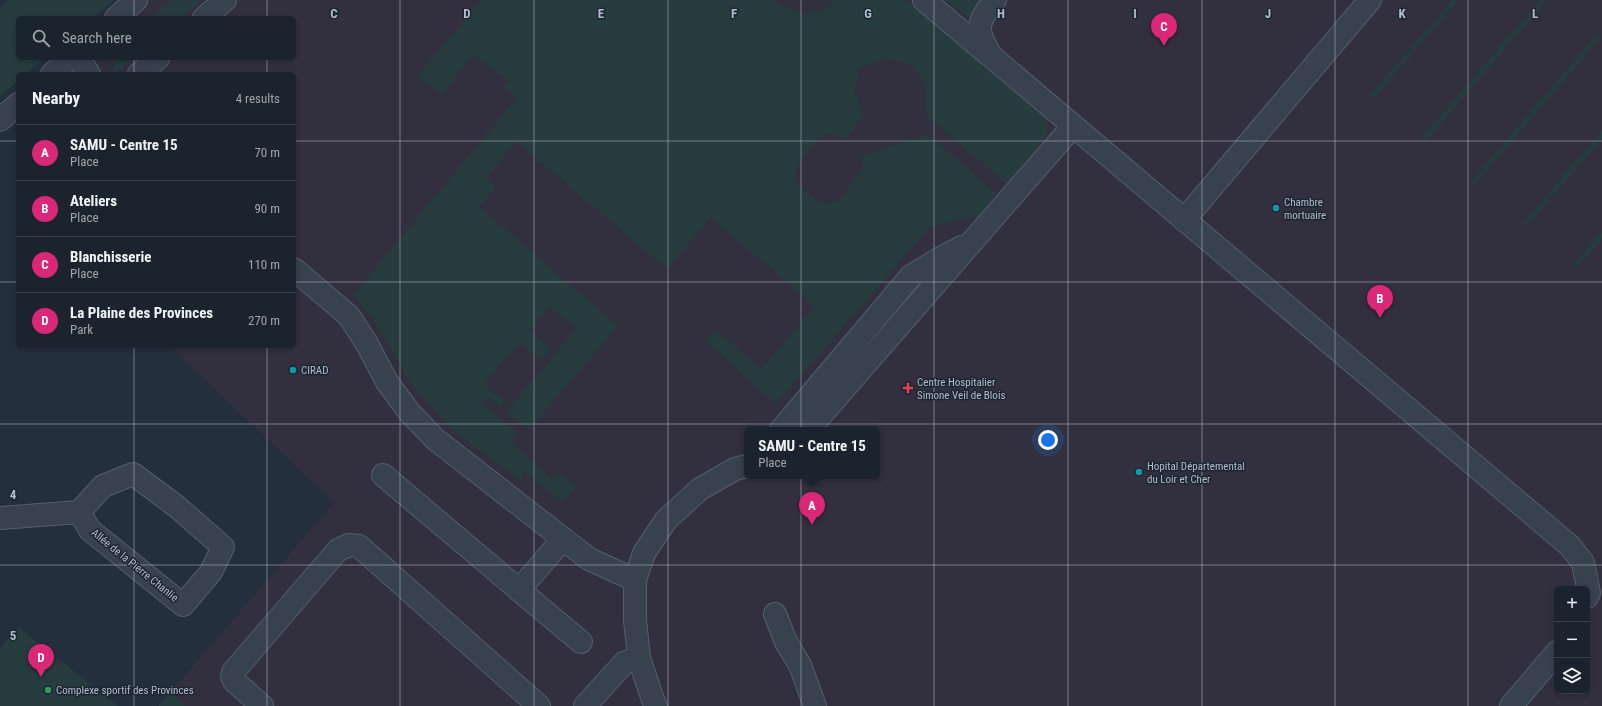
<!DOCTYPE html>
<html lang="en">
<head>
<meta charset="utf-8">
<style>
	:root { --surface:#1b232e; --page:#282f3a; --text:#f1f3f6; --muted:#a0a4aa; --line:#39404a; --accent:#db2777 }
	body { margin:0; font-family:"Roboto Condensed",sans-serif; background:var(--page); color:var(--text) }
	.controls { position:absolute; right:12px; bottom:12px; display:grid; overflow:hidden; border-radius:6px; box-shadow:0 2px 6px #0003 }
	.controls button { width:36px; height:36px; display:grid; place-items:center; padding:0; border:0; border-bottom:1px solid var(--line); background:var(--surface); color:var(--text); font:20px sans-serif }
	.you { position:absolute; left:1048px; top:440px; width:14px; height:14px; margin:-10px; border:3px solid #fff; border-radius:50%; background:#1a73e8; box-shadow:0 0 0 6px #1a73e833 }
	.badge { display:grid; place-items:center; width:26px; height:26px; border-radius:50%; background:var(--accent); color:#fff; font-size:13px; font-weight:700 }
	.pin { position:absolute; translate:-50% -33px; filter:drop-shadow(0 1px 2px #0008) }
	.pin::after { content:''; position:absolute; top:21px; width:14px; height:12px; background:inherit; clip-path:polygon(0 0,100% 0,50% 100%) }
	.popup { position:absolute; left:744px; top:427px; width:136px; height:52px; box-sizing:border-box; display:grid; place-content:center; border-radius:6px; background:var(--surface); filter:drop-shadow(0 1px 3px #0005); font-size:13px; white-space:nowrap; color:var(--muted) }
	.popup b { font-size:15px; color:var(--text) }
	.popup::after { content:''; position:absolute; left:50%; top:100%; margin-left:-8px; border:8px solid transparent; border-top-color:var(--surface) }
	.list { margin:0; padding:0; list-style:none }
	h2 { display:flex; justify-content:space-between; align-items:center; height:52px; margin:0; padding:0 16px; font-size:17px }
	h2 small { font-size:13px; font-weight:400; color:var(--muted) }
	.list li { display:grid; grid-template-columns:26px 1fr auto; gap:12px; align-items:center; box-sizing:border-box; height:56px; padding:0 16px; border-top:1px solid var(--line) }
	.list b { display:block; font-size:15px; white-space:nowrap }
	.list p { margin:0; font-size:13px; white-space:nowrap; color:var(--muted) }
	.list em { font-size:13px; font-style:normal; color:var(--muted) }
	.icon { flex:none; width:22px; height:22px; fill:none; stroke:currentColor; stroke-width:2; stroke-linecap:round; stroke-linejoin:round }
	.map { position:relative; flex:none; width:1602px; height:706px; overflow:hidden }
	.search { position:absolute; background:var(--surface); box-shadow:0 2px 6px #0003; left:16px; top:16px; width:280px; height:44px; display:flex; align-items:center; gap:10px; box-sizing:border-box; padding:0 14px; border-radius:6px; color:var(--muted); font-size:15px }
	.panel { position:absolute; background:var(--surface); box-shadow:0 2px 6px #0003; left:16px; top:72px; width:280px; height:276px; border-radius:6px }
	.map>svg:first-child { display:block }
	.medical { fill:#32303f; fill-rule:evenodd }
	.green { fill:#263c3f }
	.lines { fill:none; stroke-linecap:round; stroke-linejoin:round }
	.minor-casing { stroke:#565f6c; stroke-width:24 }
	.minor { stroke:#38414e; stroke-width:22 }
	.grid { fill:none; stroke:#b4bcc9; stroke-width:1; stroke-opacity:0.55 }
	.culture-dot { fill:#0f9aa8; stroke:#1d2633; stroke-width:1.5 }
	.health-dot { fill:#e0444e; stroke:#1d2633; stroke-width:1.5 }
	.leisure-dot { fill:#2e9e5b; stroke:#1d2633; stroke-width:1.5 }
	.labels { text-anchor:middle; stroke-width:3; stroke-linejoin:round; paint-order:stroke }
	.poi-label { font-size:11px; fill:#b4bcc9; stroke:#1d2633; text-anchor:start }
	.street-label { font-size:11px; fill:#b4bcc9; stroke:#1d2633 }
	.grid-label { font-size:13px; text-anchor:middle; font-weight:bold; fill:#b4bcc9; stroke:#1d2633; stroke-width:3; stroke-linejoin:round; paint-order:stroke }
</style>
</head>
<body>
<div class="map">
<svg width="1602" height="706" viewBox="0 0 1602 706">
	<rect width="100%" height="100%" fill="#242f3e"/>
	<path class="medical" d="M128,0H1602V706H186L170,693L334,503L170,346H294V74H88L97,58H294V18H118ZM747,430H877V476H747ZM1557,589H1587V691H1557Z"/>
	<g class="green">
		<polygon points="9,0 114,0 92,18 18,18 18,58 44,58 26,74 18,74 18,81 0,96 0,8"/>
		<polygon points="172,0 203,0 181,18 149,18"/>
		<polygon points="482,0 773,0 782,6 805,15 828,8 834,0 907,0 1044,116 1048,125 1047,135 1007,184 925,114 926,88 913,65 886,59 860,68 854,92 864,114 845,140 840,137 830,134 819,138 797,167 795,178 800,187 817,201 828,204 839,200 861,171 863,163 861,156 928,134 996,194 979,216 931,226 776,404 705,340 715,329 761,370 815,306 711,218 667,269 516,141 486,178 496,187 479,207 618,326 529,430 506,412 576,329 550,307 530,330 551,348 541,360 520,342 484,384 505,402 500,408 488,397 482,404 519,435 510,442 552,478 558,473 577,486 562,502 525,472 521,481 455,432 413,386 372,317 353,295 517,98 503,87 509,81 473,55 442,94 417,76"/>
		<polygon points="945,0 983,0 968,18"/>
		<polygon points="1452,0 1459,0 1374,98 1370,95"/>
		<polygon points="1540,0 1547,0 1426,142 1421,138"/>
		<polygon points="1597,34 1601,38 1475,185 1471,181"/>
		<polygon points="116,58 133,58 113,74"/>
		<polygon points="1602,130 1602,139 1527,226 1523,223"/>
		<polygon points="1602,231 1602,239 1577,268 1573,265"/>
		<polygon points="18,627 118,706 0,706 0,648"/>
		<polygon points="170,693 186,706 158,706"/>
	</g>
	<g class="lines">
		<g class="minor-casing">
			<g id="minor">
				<polyline points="924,0 988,54"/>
				<path d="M995,0C975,24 976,32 992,57L1570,546L1583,563L1589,593L1587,597"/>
				<polyline points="116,18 136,0"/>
				<polyline points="204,18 225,0"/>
				<polyline points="79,58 89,74"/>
				<polyline points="52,74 70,58"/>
				<polyline points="139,74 158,58"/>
				<polyline points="0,120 18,104"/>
				<polyline points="1184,220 1370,0"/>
				<polyline points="294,269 349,316 367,344 387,382 410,413 435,439 589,559 635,580"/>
				<polyline points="781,430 911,276 939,259 962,247"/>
				<polyline points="808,430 1073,126"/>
				<polyline points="383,475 519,590"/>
				<polyline points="0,518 79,512 103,486 133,474 176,506 223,547 211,572 183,605 90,530 79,512"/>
				<polyline points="563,539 519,590 581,642"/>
				<polyline points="775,614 786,642 800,665 815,706"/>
				<polyline points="262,706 234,681 232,677 233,672 338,550 349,545 359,546 539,706"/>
				<polyline points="585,706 624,663 639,658"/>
				<polyline points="656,706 653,700 639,658 635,620 635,580 644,553 666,520 700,489 735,469 747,466"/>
				<polyline points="1511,706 1557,652"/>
			</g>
		</g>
		<use href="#minor" class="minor"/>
	</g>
	<path class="grid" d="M134,0V18M267,0V18M400,0V706M534,0V706M668,0V706M801,0V706M934,0V706M1068,0V706M1202,0V706M1335,0V706M1468,0V706M134,58V74M267,58V74M0,141H18M294,141H1602M0,282H18M294,282H1602M134,346V706M267,346V706M0,424H1602M0,565H1602"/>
	<g class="culture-dot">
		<circle cx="1276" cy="208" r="4"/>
		<circle cx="293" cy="370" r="4"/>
		<circle cx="1139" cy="472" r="4"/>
	</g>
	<path class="health-dot" d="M906 382h4v4h4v4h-4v4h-4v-4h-4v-4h4z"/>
	<circle class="leisure-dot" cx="48" cy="690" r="4"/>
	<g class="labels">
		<g class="poi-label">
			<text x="1284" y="206">Chambre<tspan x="1284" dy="13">mortuaire</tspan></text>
			<text x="301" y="374">CIRAD</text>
			<text x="917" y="386">Centre Hospitalier<tspan x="917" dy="13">Simone Veil de Blois</tspan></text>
			<text x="1147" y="470">Hopital Départemental<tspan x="1147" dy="13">du Loir et Cher</tspan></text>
			<text x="56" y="694">Complexe sportif des Provinces</text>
		</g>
		<g class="street-label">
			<text transform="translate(135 565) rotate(39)" y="4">Allée de la Pierre Chanlie</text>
		</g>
	</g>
	<g class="grid-label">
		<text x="334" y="18">C</text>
		<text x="467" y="18">D</text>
		<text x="601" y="18">E</text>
		<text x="734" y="18">F</text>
		<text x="868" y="18">G</text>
		<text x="1001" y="18">H</text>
		<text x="1135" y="18">I</text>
		<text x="1268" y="18">J</text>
		<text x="1402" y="18">K</text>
		<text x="1535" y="18">L</text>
		<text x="13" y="499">4</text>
		<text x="13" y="640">5</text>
	</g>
</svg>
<div class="controls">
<button>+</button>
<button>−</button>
<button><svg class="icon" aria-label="layers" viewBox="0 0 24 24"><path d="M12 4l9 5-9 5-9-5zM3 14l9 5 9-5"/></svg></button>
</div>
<div class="you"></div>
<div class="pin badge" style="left:812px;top:525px">A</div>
<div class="popup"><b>SAMU - Centre 15</b>Place</div>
<div class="pin badge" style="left:1380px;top:318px">B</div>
<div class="pin badge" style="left:1164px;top:46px">C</div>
<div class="pin badge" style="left:41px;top:677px">D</div>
<div class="search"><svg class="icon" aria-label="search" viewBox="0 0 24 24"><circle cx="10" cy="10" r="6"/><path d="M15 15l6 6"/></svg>Search here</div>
<section class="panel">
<h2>Nearby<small>4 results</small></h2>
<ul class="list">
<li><span class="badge">A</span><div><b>SAMU - Centre 15</b><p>Place</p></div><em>70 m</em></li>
<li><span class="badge">B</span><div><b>Ateliers</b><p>Place</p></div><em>90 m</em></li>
<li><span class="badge">C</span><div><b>Blanchisserie</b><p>Place</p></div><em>110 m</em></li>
<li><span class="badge">D</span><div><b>La Plaine des Provinces</b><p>Park</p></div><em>270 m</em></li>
</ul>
</section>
</div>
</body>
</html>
